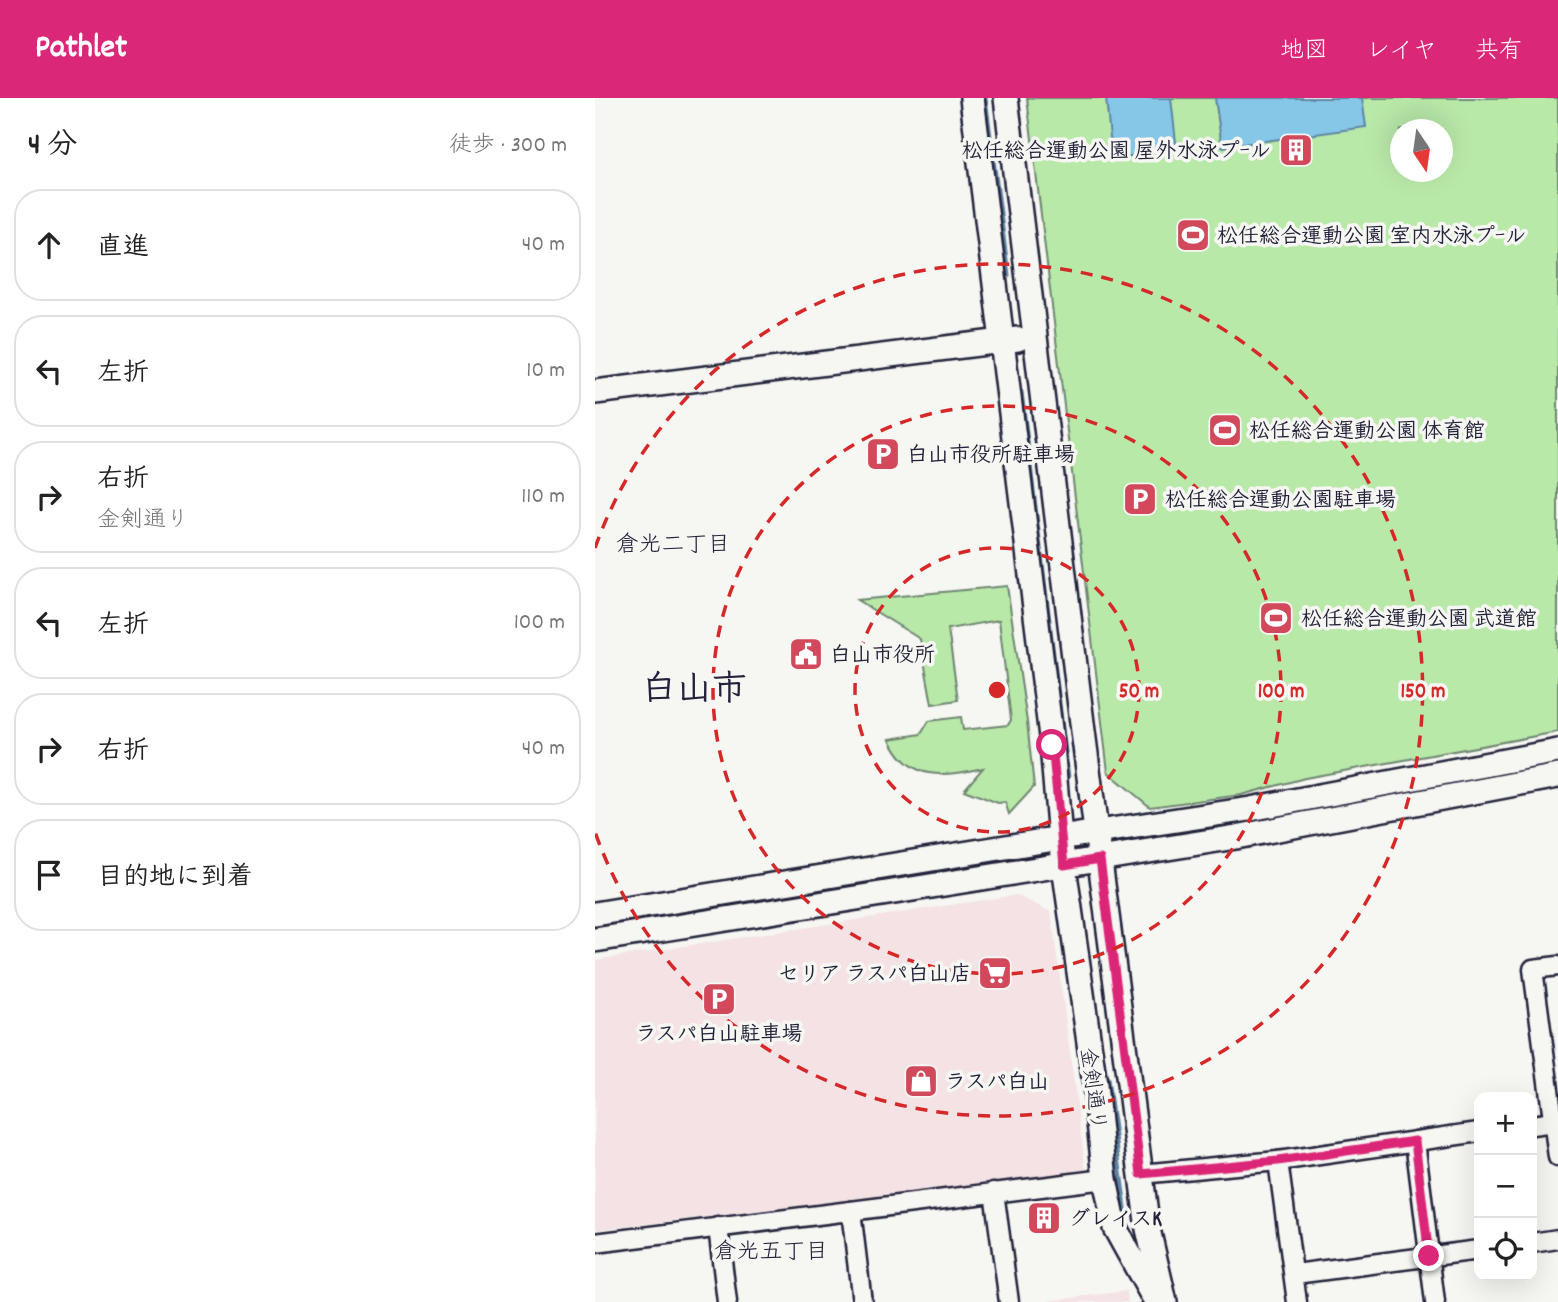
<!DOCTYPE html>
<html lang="ja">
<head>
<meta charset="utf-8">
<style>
	:root { --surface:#fff; --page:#f6f6f6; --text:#222; --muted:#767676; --line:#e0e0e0; --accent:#db2777 }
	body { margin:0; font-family:Dekko,"Klee One",sans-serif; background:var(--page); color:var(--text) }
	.controls { position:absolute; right:21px; bottom:21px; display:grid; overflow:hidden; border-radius:14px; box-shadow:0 7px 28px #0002 }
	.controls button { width:63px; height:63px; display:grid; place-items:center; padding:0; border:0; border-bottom:2px solid var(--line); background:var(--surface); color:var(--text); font:35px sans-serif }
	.compass { position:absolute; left:795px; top:21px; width:63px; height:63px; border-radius:50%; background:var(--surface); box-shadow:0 7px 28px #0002; rotate:167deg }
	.stop { position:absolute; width:21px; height:21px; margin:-16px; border:5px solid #db2777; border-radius:50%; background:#fff }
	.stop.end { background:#db2777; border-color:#fff; box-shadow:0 2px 7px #0008 }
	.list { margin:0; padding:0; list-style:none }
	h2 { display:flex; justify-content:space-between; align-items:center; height:91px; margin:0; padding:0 28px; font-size:30px }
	h2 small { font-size:23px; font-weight:400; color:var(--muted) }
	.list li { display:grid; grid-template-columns:46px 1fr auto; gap:21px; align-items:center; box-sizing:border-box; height:112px; margin:0 14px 14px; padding:0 14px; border:2px solid var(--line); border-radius:28px }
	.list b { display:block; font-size:26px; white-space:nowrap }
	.list p { margin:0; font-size:23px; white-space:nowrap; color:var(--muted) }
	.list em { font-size:23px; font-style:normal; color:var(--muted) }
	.icon { flex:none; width:38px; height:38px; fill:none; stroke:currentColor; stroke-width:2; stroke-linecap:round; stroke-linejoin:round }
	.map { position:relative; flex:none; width:963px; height:1204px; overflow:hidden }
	header { display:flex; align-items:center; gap:42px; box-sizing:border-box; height:98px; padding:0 35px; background:var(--accent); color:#fff }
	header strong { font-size:33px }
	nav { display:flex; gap:38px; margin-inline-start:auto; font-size:24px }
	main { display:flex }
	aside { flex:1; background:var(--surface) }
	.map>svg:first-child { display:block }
	.built { fill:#f4e2e5 }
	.green { fill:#b9e9a9; stroke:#6e8672; stroke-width:2; fill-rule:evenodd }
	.water { fill:#86c6e7; stroke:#5e84a2; stroke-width:2 }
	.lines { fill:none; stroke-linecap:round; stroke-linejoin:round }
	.stream { stroke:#5e84a2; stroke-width:5 }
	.minor-casing { stroke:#22223b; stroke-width:23 }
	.tertiary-casing { stroke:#22223b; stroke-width:28 }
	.minor { stroke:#f6f6f2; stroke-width:18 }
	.tertiary { stroke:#f6f6f2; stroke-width:23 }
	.route { stroke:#db2777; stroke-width:9 }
	.ring { fill:none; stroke:#d62828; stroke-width:3.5; stroke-dasharray:12 9 }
	.labels { text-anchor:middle; stroke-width:7; stroke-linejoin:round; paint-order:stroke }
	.poi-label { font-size:21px; font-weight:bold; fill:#22223b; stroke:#f6f6f2; text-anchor:start }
	.street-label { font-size:21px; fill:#22223b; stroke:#f6f6f2 }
	.neighbourhood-label { font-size:23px; fill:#22223b; stroke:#f6f6f2 }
	.town-label { font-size:35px; font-weight:bold; fill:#22223b; stroke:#f6f6f2 }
	.centre { fill:#d62828; stroke:#f6f6f2; stroke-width:3.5 }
	.ring-label { font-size:21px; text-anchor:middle; font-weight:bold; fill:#d62828; stroke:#f6f6f2; stroke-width:7; stroke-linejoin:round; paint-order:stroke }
</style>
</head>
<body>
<header>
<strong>Pathlet</strong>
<nav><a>地図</a><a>レイヤ</a><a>共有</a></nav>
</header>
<main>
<aside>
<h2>4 分<small>徒歩 · 300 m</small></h2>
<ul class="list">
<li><svg class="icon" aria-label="ahead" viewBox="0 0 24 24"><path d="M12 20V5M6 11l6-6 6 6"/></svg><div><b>直進</b></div><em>40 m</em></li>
<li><svg class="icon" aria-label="left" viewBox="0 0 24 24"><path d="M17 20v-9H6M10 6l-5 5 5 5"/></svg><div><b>左折</b></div><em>10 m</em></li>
<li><svg class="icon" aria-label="right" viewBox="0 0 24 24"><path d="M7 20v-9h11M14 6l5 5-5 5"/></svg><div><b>右折</b><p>金剣通り</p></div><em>110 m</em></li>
<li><svg class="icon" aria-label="left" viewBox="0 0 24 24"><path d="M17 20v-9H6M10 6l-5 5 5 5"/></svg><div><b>左折</b></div><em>100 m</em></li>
<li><svg class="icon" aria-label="right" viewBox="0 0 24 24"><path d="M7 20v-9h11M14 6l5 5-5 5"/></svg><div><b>右折</b></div><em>40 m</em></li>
<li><svg class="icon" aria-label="arrive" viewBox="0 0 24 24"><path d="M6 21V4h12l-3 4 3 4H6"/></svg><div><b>目的地に到着</b></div></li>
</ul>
</aside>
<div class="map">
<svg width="963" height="1204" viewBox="0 0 963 1204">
	<rect width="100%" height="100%" fill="#f6f6f2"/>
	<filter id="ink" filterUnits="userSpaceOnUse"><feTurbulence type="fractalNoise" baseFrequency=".0143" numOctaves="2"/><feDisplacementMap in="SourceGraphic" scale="14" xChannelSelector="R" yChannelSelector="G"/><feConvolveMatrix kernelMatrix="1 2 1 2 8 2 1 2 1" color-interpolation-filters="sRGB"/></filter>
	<g filter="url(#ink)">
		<g class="built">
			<polygon points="421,797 456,814 491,1074 0,1132 0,862"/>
			<polygon points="532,1193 533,1204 444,1204"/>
		</g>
		<g class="green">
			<path d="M432,0H963V634L710,680L646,697L555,709L513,674ZM806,32H848V74H806Z"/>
			<path d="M412,488L432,624L439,689L414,716L410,704L403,705L369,692L388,670C349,679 314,684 295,641L326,636L334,623L366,619L368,632L413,627L416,622L404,522L353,531L363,602L337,606L325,541L262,502Z"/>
		</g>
		<g class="water">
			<polygon points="511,0 576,0 582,53 517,60"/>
			<polygon points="620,0 767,0 771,29 627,49"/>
		</g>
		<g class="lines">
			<g class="stream">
				<polyline points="390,0 413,177"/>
				<polyline points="426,294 473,679"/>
				<polyline points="512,981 531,1117"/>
			</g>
			<g class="minor-casing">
				<g id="minor">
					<polyline points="963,868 938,871 963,1059"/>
					<polyline points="937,1027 959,1024"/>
					<polyline points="820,1043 840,1204"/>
					<polyline points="683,1063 702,1204"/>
					<polyline points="546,1076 683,1063 884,1034"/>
					<polyline points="399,1094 414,1204"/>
					<polyline points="256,1113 267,1204"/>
					<polyline points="123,1129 132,1204"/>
					<polyline points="0,1145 510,1081"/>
					<polyline points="937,1145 963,1141"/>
					<polyline points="700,1176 884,1152"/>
				</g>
			</g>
			<g class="tertiary-casing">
				<g id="tertiary">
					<polyline points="377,0 457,647 465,740 500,987 510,1081 520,1130 561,1204"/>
					<polyline points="411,0 488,633 553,1131 570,1204"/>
					<polyline points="0,294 423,241"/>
					<polyline points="0,816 502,734 655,711 963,653"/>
					<polyline points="0,842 641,739 963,678"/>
				</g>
			</g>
			<use href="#minor" class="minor"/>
			<use href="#tertiary" class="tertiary"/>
		</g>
	</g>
	<g class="lines" filter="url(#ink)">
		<polyline class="route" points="457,647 469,767 505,761 546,1076 683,1063 820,1043 834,1158"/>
	</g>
	<g class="ring">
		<circle cx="402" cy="592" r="142"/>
		<circle cx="402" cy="592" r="284"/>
		<path d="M0 450A426 426 0 1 1 0 734"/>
	</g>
	<defs>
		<g id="building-square" transform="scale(1.75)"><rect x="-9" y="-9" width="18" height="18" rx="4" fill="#d1495b" stroke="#f6f6f2"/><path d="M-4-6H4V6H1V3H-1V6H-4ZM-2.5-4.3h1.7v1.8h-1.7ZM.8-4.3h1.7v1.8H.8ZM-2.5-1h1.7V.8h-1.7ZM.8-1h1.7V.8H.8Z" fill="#fff"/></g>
		<g id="stadium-square" transform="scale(1.75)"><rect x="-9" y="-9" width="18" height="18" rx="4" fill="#d1495b" stroke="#f6f6f2"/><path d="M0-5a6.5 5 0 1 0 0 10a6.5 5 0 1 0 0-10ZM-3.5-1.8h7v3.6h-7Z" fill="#fff"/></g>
		<g id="parking-square" transform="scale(1.75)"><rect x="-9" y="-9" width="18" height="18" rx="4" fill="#d1495b" stroke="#f6f6f2"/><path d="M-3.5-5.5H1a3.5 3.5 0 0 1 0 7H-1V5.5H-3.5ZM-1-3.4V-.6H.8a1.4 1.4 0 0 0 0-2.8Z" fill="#fff"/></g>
		<g id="civic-square" transform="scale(1.75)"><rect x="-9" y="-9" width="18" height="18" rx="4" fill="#d1495b" stroke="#f6f6f2"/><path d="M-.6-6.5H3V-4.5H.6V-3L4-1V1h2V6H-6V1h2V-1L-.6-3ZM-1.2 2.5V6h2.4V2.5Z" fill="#fff"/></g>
		<g id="supermarket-square" transform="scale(1.75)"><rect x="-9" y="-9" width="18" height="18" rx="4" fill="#d1495b" stroke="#f6f6f2"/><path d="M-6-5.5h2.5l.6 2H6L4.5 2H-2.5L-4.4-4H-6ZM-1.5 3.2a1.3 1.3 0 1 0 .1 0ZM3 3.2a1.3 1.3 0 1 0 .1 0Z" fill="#fff"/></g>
		<g id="shop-square" transform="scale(1.75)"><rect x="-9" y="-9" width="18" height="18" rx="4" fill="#d1495b" stroke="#f6f6f2"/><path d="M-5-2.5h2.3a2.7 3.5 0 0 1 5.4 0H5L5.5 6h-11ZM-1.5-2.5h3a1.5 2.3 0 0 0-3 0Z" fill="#fff"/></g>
	</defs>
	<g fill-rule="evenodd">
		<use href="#building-square" x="701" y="52"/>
		<use href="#stadium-square" x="598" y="137"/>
		<use href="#stadium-square" x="630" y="332"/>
		<use href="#parking-square" x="288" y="356"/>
		<use href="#parking-square" x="545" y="401"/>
		<use href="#stadium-square" x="681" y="520"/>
		<use href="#civic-square" x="211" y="556"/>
		<use href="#supermarket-square" x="400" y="875"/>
		<use href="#parking-square" x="124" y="901"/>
		<use href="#shop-square" x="326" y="983"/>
		<use href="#building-square" x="449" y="1120"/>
	</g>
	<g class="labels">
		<g class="poi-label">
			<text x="676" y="59" text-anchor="end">松任総合運動公園 屋外水泳プｰル</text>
			<text x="622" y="144">松任総合運動公園 室内水泳プｰル</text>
			<text x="654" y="339">松任総合運動公園 体育館</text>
			<text x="312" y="363">白山市役所駐車場</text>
			<text x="570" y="408">松任総合運動公園駐車場</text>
			<text x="706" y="527">松任総合運動公園 武道館</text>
			<text x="235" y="563">白山市役所</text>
			<text x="376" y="882" text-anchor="end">セリア ラスパ白山店</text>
			<text x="124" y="942" text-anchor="middle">ラスパ白山駐車場</text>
			<text x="350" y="990">ラスパ白山</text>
			<text x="474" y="1127">グレイスK</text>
		</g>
		<g class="street-label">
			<text transform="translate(499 991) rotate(82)" y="7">金剣通り</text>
		</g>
		<g class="neighbourhood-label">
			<text x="78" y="453">倉光二丁目</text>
			<text x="176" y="1160">倉光五丁目</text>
		</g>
		<g class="town-label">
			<text x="99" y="601">白山市</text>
		</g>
	</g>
	<circle cx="402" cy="592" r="10" class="centre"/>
	<g class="ring-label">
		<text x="544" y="599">50 m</text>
		<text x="686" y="599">100 m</text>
		<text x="828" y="599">150 m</text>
	</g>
</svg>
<div class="controls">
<button>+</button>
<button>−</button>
<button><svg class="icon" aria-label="locate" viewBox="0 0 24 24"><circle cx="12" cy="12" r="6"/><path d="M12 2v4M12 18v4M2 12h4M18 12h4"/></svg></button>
</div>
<svg class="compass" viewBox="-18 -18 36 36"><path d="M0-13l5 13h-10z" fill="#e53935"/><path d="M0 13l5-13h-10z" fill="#767676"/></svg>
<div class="stop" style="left:457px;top:647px"></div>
<div class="stop end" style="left:834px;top:1158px"></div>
</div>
</main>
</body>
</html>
